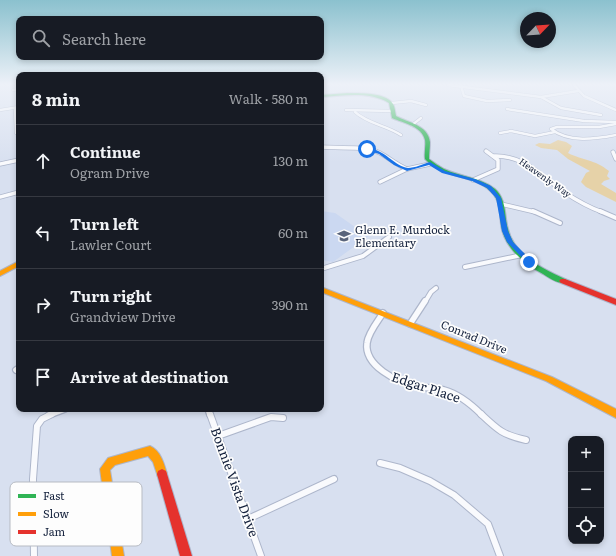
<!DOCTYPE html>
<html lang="en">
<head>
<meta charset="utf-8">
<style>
	:root { --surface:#171b24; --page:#20242c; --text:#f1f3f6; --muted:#9ea1a6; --line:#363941 }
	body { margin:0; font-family:Literata,serif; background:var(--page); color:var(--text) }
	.controls { position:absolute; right:12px; bottom:12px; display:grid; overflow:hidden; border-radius:8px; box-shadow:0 2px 6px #0003 }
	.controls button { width:36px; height:36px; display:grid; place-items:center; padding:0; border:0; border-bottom:1px solid var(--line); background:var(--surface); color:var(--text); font:20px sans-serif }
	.compass { position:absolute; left:520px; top:12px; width:36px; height:36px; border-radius:50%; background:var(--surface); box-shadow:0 2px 6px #0003; rotate:65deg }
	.stop { position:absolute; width:12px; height:12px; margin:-9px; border:3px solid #1a73e8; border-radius:50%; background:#fff }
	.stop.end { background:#1a73e8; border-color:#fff; box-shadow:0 1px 4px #0008 }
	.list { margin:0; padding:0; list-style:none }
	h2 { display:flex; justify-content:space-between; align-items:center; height:52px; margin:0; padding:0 16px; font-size:17px }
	h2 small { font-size:13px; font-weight:400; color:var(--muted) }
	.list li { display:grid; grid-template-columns:26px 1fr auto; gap:12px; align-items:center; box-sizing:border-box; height:72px; padding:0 16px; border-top:1px solid var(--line) }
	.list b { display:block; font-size:15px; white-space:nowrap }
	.list p { margin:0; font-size:13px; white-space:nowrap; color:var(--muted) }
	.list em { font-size:13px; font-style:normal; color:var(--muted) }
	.icon { flex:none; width:22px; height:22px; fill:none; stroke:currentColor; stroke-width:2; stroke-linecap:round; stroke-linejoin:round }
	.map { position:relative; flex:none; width:616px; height:556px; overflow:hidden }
	.search { position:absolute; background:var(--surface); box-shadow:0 2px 6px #0003; left:16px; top:16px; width:308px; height:44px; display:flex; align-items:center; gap:10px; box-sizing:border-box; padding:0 14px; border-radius:8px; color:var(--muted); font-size:15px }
	.panel { position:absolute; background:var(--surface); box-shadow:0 2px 6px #0003; left:16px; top:72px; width:308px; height:340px; border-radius:8px }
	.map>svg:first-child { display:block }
	.built { fill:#cbd8f1 }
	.green { fill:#e6d2a8 }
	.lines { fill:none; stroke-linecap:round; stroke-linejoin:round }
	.street-far4-casing { stroke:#adb6cb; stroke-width:3.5 }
	.street-far3-casing { stroke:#adb6cb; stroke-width:5 }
	.street-far2-casing { stroke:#adb6cb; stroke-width:6 }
	.street-far1-casing { stroke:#adb6cb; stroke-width:8 }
	.street-casing { stroke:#adb6cb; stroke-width:8 }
	.fast-casing { stroke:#adb6cb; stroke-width:2 }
	.slow-casing { stroke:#adb6cb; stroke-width:2 }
	.jam-casing { stroke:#adb6cb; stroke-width:2 }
	.street-far4 { stroke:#f9fafd; stroke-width:2.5 }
	.street-far3 { stroke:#f9fafd; stroke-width:3.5 }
	.street-far2 { stroke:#f9fafd; stroke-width:4 }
	.street-far1 { stroke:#f9fafd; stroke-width:5.5 }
	.street { stroke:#f9fafd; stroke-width:6 }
	.fast { fill:#30b455; fill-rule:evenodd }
	.slow { fill:#ff9f0a; fill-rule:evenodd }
	.jam { fill:#e5322d; fill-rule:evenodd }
	.route { fill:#1a73e8 }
	.labels { text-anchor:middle; stroke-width:3.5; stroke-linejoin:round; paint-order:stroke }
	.far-street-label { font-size:9px; fill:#14213c; stroke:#fdfdfd }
	.poi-label { font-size:11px; fill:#14213c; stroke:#fdfdfd; text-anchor:start }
	.street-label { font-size:11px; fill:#14213c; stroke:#fdfdfd }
	.near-street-label { font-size:13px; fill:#14213c; stroke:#fdfdfd }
	.key { fill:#fdfdfd; stroke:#b7bbc3; stroke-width:1 }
	.key-label { font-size:11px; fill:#14213c }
</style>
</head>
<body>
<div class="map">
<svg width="616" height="556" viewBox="0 0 616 556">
	<rect width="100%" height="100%" fill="#d8e0f0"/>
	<polygon class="built" points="321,211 335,213 355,227 365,228 370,231 370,235 333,262 321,260"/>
	<path class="green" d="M558,140L566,142L572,146L568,153C584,161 594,159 609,171L607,176L610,179L604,181L601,184L616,193V202L586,187L581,182L586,173L590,171L568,159L557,150L541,148L535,145L539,143L550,144Z"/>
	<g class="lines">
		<g class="street-far4-casing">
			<g id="street-far4">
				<polyline points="448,85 541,97 578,91"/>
				<polyline points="574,85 584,96 616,110"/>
				<polyline points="461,86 464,96 487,101 510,100"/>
				<polyline points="13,90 19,89"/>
				<polyline points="541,97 561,108 601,115"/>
				<polyline points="392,103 411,101 426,105"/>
				<polyline points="15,108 16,133"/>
				<polyline points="507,109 584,121 616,122"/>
				<polyline points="0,110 19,107"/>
				<polyline points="346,110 393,111"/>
				<path d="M355,112C368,124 386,125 401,135"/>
				<path d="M616,124L599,127H557L551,129C569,143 595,139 616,135"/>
				<polyline points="412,125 421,118"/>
				<polyline points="500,133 511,131 535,136 555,132"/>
			</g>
		</g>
		<g class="street-far3-casing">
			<g id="street-far3">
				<path d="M321,147C337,148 366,146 380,153C389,158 397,165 407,169"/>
				<polyline points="613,152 616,159"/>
				<path d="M494,156C524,155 541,176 564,192C576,200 588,207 602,212"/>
				<polyline points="0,164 19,160"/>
				<polyline points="473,180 498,169 498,160 486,151"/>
				<polyline points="380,182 407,169 430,164"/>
				<polyline points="0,197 19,192"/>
				<polyline points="501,204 535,212"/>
			</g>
		</g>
		<g class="street-far2-casing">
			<g id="street-far2">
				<polyline points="533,211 560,223"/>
				<polyline points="600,211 616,218"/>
				<polyline points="465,267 522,255"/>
				<polyline points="321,269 363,256 389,237"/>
				<polyline points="425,302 431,292 436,288"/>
			</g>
		</g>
		<g class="street-far1-casing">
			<g id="street-far1">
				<path d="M383,313C378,321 368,333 367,343C364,366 397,382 416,386C425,388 435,388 444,390C459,394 471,404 482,415"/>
				<polyline points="410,324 425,301"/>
				<polyline points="16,370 19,368"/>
				<polyline points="208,409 210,415"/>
				<polyline points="49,415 65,409"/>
			</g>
		</g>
		<g class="street-casing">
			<g id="street">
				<polyline points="210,414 261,556"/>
				<path d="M481,414C498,430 503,435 526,440"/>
				<polyline points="218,436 271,417 283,418"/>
				<polyline points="380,463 400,468 430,481 454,495 488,524 500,556"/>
				<polyline points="248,519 334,479"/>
				<polyline points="34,556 33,479 37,426 42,419 52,414"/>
			</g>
		</g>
		<g class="fast-casing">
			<path id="fast" d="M347,93C359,93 386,92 393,104C395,107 395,112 396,116C409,123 428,125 430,142C430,148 429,153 429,159C434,163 439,166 444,169C461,177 480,177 495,189C507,200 504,215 508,229C514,255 543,269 565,279L567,281L565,283C558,284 549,278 543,274C524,264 504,247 501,225C500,215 500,203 494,195C478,174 444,180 425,159C424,153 426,146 425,140C422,126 403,123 392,118L389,103C369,91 343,96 321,97V95Z"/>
		</g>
		<g class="slow-casing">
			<g id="slow">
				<polygon points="19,261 19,266 0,276 0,271"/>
				<polygon points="321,287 552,377 616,409 616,418 546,381 321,292"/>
				<path d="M150,446C161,451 164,464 167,474L166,477L162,479L158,477L153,462L148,456L115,465L110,470L124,556H112L100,469L108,458Z"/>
			</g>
		</g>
		<g class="jam-casing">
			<g id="jam">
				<polygon points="561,279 565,279 616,299 616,305 561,283 559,281"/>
				<polygon points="162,469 166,471 167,474 192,556 180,556 157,474 158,471"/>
			</g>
		</g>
		<use href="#street-far4" class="street-far4"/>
		<use href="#street-far3" class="street-far3"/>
		<use href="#street-far2" class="street-far2"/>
		<use href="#street-far1" class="street-far1"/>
		<use href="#street" class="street"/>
		<use href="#fast" class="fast"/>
		<use href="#slow" class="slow"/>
		<use href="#jam" class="jam"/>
	</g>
	<linearGradient id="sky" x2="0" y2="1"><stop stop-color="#8bc1ce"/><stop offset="0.52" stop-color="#edf1f8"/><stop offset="1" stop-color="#edf1f8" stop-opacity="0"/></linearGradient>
	<rect width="616" height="162" fill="url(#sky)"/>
	<path class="route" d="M366,148C384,148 395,167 408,168C415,168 423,164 430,162L445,171L475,179L491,186L501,198L508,231L513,242L531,260V263H527L507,242L502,231L496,198L487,188L472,181L442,173L429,165L407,171L394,165L379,154L366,150Z"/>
	<defs>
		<g id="school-bare" transform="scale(1.08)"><path d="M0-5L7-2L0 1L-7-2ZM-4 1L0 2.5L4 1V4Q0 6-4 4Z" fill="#59647b" stroke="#fdfdfd" stroke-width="2.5" paint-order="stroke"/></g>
	</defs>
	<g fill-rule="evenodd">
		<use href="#school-bare" x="344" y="236"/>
	</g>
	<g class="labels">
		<g class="far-street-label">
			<text transform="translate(545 178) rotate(35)" y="3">Heavenly Way</text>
		</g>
		<g class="poi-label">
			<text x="355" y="234">Glenn E. Murdock<tspan x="355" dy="13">Elementary</tspan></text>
		</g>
		<g class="street-label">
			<text transform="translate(474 337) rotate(22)" y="4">Conrad Drive</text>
		</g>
		<g class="near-street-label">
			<text transform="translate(426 387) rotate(18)" y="5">Edgar Place</text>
			<text transform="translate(235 482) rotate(70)" y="5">Bonnie Vista Drive</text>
		</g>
	</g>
	<rect x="10" y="482" width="132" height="64" rx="6" class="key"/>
	<rect x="18" y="494" width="18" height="4" fill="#30b455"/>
	<rect x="18" y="512" width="18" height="4" fill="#ff9f0a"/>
	<rect x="18" y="530" width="18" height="4" fill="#e5322d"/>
	<g class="key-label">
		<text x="43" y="500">Fast</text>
		<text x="43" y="518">Slow</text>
		<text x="43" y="536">Jam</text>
	</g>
</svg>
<div class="controls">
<button>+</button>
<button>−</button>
<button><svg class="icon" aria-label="locate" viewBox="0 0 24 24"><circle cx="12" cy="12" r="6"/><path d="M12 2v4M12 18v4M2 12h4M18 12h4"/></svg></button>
</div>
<svg class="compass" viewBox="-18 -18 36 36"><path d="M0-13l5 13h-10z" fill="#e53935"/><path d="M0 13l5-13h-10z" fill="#9ea1a6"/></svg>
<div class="stop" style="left:367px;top:149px"></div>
<div class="stop end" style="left:529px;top:262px"></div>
<div class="search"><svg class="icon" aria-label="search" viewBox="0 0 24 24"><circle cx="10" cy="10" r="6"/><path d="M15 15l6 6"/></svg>Search here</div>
<section class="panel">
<h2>8 min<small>Walk · 580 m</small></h2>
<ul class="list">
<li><svg class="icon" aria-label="ahead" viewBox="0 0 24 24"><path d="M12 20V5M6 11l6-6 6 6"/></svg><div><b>Continue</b><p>Ogram Drive</p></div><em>130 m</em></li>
<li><svg class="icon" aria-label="left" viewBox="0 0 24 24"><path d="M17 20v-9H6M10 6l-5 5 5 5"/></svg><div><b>Turn left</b><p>Lawler Court</p></div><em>60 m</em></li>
<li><svg class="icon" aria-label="right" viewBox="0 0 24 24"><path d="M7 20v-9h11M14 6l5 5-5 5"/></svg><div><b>Turn right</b><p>Grandview Drive</p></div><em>390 m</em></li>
<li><svg class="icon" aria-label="arrive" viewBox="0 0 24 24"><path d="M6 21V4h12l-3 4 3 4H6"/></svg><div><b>Arrive at destination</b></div></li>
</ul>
</section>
</div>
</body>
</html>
